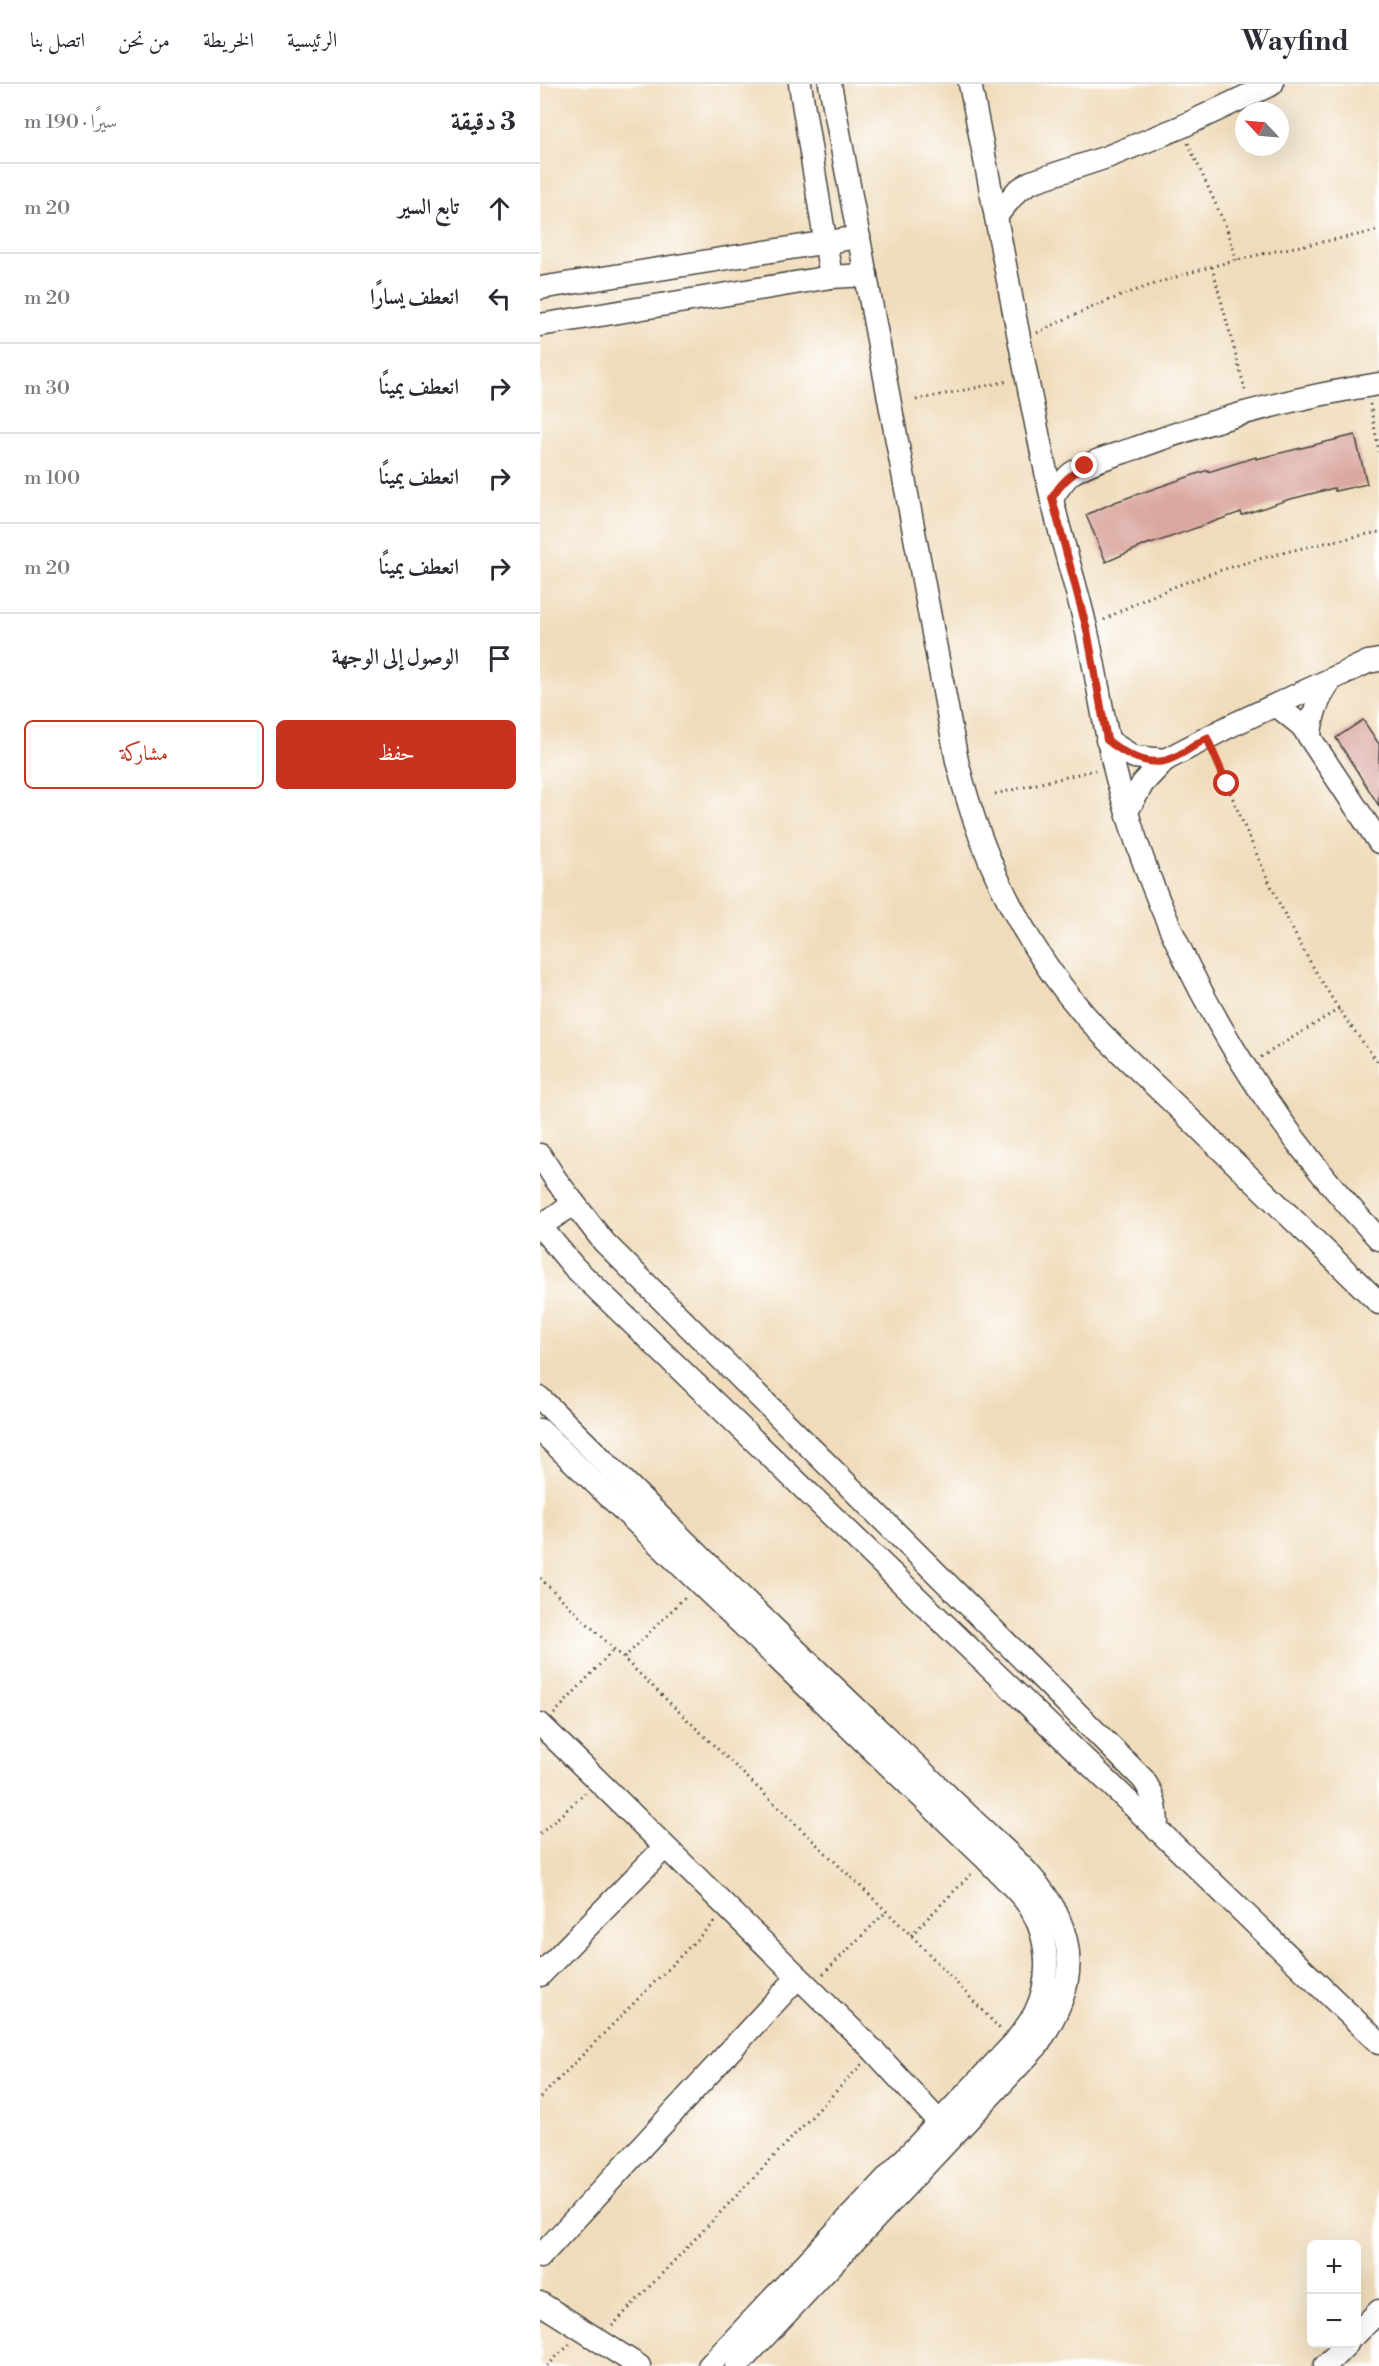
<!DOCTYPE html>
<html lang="ar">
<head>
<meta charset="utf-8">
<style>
	:root { --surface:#fff; --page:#f2f2f3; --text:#2b2b33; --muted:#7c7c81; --line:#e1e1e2; --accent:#c8321e }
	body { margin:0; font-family:"Libre Bodoni",Amiri,serif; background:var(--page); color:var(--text); direction:rtl }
	.controls { position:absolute; right:18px; bottom:18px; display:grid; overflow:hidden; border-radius:9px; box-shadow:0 6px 24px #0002 }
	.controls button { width:54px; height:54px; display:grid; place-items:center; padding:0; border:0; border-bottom:2px solid var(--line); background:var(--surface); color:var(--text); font:30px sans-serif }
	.compass { position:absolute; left:695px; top:18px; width:54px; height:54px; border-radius:50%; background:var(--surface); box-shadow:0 6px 24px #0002; rotate:296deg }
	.stop { position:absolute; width:18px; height:18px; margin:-14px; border:4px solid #c8321e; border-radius:50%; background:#fff }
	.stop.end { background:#c8321e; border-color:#fff; box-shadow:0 2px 6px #0008 }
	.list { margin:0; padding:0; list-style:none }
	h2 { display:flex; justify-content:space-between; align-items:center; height:78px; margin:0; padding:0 24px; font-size:26px }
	h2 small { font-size:20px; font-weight:400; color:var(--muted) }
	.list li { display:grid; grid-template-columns:39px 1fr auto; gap:18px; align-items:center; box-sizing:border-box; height:90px; padding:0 24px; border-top:2px solid var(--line) }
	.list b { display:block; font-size:22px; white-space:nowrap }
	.list em { font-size:20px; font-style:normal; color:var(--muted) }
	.actions { display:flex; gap:12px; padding:18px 24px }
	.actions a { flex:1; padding:14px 0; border:2px solid var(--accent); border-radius:9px; text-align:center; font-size:21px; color:var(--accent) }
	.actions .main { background:var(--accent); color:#fff }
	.icon { flex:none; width:33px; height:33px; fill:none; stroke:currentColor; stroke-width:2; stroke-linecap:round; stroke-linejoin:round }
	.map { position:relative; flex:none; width:839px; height:2282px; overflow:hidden; direction:ltr }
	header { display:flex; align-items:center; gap:36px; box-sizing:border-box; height:84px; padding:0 30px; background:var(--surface); border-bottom:2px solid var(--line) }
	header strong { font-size:28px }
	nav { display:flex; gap:33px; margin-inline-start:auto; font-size:21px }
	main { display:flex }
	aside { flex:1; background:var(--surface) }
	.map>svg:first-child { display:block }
	.building { fill:#daa8a0 }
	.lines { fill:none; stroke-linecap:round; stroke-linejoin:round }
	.minor-casing { stroke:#494641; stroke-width:25 }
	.path { stroke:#494641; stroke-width:3; stroke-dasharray:1.5 4.5; stroke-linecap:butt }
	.minor { stroke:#fff; stroke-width:22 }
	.route { stroke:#c8321e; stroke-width:8 }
</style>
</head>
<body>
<header>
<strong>Wayfind</strong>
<nav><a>الرئيسية</a><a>الخريطة</a><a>من نحن</a><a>اتصل بنا</a></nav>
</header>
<main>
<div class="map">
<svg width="839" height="2282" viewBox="0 0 839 2282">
	<rect width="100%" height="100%" fill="#fff"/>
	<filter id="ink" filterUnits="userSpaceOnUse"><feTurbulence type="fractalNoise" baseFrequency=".0167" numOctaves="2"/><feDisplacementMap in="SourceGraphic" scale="12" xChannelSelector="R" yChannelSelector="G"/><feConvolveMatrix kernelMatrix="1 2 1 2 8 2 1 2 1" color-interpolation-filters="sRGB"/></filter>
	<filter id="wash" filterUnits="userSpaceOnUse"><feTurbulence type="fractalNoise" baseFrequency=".008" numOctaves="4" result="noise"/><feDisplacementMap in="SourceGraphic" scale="24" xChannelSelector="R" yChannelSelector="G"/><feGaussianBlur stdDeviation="1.35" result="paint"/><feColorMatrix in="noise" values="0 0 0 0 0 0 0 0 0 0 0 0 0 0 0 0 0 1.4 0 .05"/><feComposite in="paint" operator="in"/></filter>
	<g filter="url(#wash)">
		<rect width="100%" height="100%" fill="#f0dcbb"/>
		<g id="blocks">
			<g class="building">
				<polygon points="815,351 827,400 795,407 794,404 747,416 702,431 701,428 611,460 610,459 566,478 546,431 575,418 668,386 668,388 716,373 716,375"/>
				<polygon points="823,636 839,660 839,722 796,654"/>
			</g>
		</g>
	</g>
	<g filter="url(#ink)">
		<use href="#blocks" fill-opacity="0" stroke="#494641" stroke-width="1.5"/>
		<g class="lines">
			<g class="minor-casing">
				<g id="minor">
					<polyline points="260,0 291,193"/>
					<path d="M290,0L417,677C442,777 488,871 559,947C593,982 629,1014 663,1048C722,1105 780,1162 839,1219"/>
					<path d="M430,0C458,137 481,275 511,411C521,456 536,500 546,544C558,595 564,647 578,698C625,869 717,1026 839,1155"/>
					<polyline points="456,132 477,107 491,98 567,73 641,43 732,0"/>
					<polyline points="0,204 319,153"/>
					<polyline points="0,241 291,193 326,191"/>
					<path d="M512,414C518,405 523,396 532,389C551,377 575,371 596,364C674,335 756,313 839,300"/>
					<polyline points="736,621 762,642 839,758"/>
					<path d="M770,653C771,631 778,614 791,596"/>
					<polyline points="567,656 594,673 625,676"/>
					<polyline points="587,727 603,699 625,676 688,643 828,578 839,576"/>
					<path d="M0,1071L16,1096L64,1158L603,1695C615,1712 617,1726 617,1746"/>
					<polyline points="0,1142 34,1183 839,1959"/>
					<polyline points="0,1142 34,1120"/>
					<path d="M0,1314C114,1426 227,1540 343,1650C375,1680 407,1711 438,1741C467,1768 502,1797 518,1833C540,1882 525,1918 498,1961L197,2282"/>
					<path d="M0,1346L446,1775C458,1788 472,1801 484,1815C509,1847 513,1893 495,1929C489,1940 481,1950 474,1959L169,2282"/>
					<polyline points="0,1640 334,1967 399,2038"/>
					<polyline points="0,1891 125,1763"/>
					<polyline points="0,2173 258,1893"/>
					<polyline points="0,2219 99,2282"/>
					<polyline points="816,2250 839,2227"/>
					<polyline points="785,2282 807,2260"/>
				</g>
			</g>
			<g class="path">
				<polyline points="648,59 687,145 697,176"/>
				<polyline points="672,183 706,309"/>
				<path d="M497,249C571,211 650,186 731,168C767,160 803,155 839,146"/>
				<polyline points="376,316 469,297"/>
				<polyline points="830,320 839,368"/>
				<path d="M564,536C644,490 749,465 839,448"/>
				<path d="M674,670C707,748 739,829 784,901C800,929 820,954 839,980"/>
				<polyline points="455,710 555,686"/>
				<polyline points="721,973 799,925"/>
				<polyline points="0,1494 371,1851 460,1945"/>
				<polyline points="84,1574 146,1512"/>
				<polyline points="14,1630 74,1565"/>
				<polyline points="0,1750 45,1709"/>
				<polyline points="371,1851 432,1789"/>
				<polyline points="283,1890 346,1828"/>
				<polyline points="0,2014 176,1836"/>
				<polyline points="72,2242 322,1980"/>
				<polyline points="7,2282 30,2260"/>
			</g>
			<use href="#minor" class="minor"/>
		</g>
	</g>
	<g class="lines" filter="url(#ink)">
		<path class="route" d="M545,382C530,391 521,399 512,414L547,546L567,656C582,668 604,681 624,677C638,674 654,661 667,654L687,700"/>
	</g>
</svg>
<div class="controls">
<button>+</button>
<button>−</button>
</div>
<svg class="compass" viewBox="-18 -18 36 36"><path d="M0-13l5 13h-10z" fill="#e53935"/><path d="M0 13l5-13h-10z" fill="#7c7c81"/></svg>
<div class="stop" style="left:687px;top:700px"></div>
<div class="stop end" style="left:545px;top:382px"></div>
</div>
<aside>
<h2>3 دقيقة<small>سيرًا · 190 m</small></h2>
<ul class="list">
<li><svg class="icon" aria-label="ahead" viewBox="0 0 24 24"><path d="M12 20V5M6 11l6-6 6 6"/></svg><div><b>تابع السير</b></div><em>20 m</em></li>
<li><svg class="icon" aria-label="left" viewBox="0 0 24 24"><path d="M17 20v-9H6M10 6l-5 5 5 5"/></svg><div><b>انعطف يسارًا</b></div><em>20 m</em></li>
<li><svg class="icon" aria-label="right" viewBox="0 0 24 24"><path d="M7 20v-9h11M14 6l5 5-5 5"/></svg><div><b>انعطف يمينًا</b></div><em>30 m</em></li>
<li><svg class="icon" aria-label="right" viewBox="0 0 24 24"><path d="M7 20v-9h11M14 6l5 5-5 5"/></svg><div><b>انعطف يمينًا</b></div><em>100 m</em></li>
<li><svg class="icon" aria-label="right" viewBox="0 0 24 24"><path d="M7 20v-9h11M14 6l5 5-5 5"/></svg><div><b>انعطف يمينًا</b></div><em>20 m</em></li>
<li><svg class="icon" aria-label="arrive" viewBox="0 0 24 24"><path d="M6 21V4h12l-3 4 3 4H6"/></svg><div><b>الوصول إلى الوجهة</b></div></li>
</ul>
<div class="actions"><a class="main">حفظ</a><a>مشاركة</a></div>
</aside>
</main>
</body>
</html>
